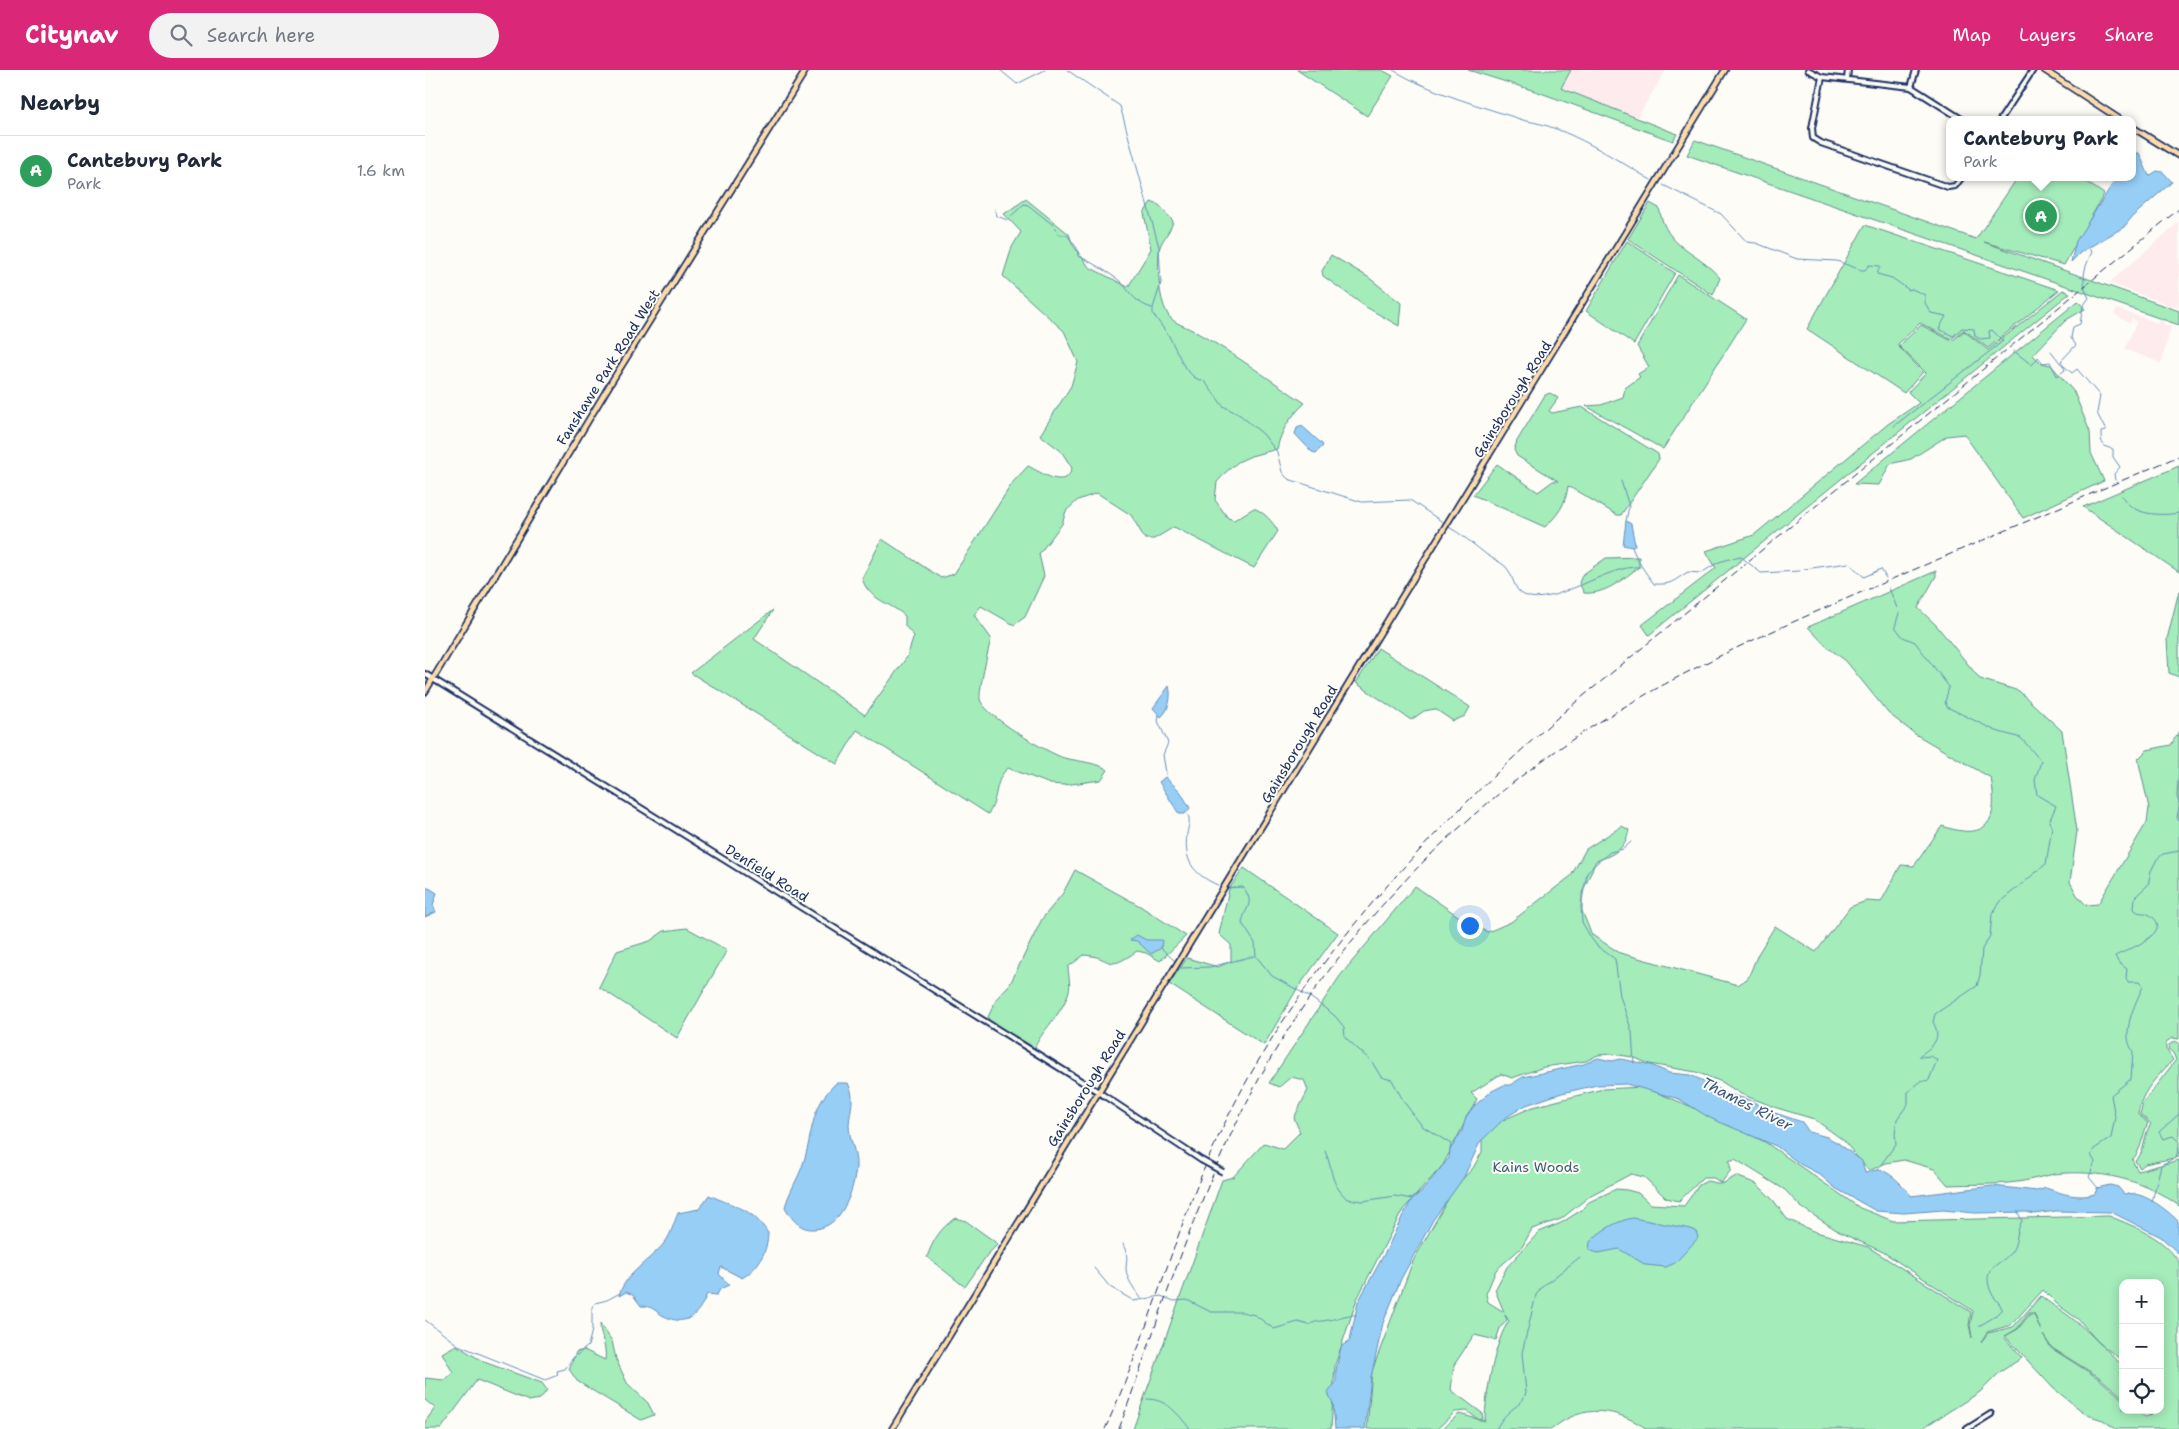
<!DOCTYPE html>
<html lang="en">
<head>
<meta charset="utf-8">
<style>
	:root { --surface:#fff; --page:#f2f2f3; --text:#1f2937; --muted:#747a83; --line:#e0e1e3; --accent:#db2777 }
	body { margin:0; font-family:"Shantell Sans",sans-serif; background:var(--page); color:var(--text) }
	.controls { position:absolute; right:15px; bottom:15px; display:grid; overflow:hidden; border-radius:10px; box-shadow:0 2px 12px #0003 }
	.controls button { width:45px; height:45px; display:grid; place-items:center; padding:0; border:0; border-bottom:1px solid var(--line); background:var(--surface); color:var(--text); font:25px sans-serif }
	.you { position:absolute; left:1044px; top:855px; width:18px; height:18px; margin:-12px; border:4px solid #fff; border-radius:50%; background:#1a73e8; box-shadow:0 0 0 8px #1a73e833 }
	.badge { display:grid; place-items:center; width:32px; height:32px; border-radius:50%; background:var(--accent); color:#fff; font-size:16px; font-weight:700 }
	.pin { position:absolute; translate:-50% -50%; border:2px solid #fff; box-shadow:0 1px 5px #0006 }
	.popup { position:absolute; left:1521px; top:46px; width:190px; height:65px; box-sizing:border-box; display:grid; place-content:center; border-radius:10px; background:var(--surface); filter:drop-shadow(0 1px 4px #0005); font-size:16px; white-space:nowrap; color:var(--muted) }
	.popup b { font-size:19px; color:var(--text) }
	.popup::after { content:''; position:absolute; left:50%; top:100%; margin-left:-10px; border:10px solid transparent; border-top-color:var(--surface) }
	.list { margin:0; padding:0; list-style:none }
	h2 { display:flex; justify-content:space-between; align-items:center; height:65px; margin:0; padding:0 20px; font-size:21px }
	h2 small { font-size:16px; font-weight:400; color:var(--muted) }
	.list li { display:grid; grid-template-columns:32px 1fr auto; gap:15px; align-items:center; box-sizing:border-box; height:70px; padding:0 20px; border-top:1px solid var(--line) }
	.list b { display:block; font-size:19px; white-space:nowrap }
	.list p { margin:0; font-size:16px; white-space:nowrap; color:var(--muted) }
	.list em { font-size:16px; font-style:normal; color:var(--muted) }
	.icon { flex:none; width:28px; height:28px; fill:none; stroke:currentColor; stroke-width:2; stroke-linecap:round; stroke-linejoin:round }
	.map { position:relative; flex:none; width:1754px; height:1359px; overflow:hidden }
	header { display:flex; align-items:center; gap:30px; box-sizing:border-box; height:70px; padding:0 25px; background:var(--accent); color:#fff }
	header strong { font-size:24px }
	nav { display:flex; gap:28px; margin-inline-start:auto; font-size:18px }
	.search { width:350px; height:45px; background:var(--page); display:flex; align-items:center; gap:12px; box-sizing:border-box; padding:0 18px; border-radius:28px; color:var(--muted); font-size:19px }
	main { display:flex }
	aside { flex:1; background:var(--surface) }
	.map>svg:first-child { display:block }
	.built { fill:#fdebed }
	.green { fill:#a4ecba; stroke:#608e8c; fill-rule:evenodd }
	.water { fill:#97cef6; stroke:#658eb9 }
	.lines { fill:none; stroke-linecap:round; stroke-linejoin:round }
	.stream { stroke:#658eb9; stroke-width:1 }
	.minor-casing { stroke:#1b2f5e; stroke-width:8 }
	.major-casing { stroke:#1b2f5e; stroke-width:8 }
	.minor { stroke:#fdfcf7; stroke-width:4 }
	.major { stroke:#fcdcac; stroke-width:4.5 }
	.rail { stroke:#1b2f5e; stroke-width:1; stroke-dasharray:8 4; stroke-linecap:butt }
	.minor-bridge-casing { stroke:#1b2f5e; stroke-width:8; stroke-linecap:butt }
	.minor-bridge { stroke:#fdfcf7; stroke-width:4 }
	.labels { text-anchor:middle; stroke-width:4; stroke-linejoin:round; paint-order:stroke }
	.street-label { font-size:14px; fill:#1b2f5e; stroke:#fdfcf7 }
	.park-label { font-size:14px; fill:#3d5e75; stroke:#fdfcf7 }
	.water-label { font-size:15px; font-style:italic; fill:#3a5784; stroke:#fdfcf7 }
</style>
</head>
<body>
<header>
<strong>Citynav</strong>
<div class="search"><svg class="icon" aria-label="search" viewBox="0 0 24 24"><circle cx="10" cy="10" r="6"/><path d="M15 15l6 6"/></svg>Search here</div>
<nav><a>Map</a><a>Layers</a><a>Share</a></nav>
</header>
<main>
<aside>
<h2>Nearby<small></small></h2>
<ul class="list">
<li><span class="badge" style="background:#2e9e5b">A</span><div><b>Cantebury Park</b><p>Park</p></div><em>1.6 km</em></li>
</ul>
</aside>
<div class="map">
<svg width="1754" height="1359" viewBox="0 0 1754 1359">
	<rect width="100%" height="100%" fill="#fdfcf7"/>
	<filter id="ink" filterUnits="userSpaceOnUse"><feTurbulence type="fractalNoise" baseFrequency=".02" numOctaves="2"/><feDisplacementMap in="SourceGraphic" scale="10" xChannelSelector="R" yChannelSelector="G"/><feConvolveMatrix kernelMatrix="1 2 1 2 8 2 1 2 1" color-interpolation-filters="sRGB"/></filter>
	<g filter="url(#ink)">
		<g class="built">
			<polygon points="1146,0 1241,0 1211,49 1135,18"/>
			<polygon points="1754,152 1754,238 1743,235 1738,254 1746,257 1736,293 1700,279 1712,251 1707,249 1704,253 1689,244 1692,239 1733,253 1739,233 1684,213"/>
		</g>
		<g class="green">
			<polygon points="872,0 957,0 968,6 942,46"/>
			<polygon points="1043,0 1146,0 1136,18 1252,64 1248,71 1113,22"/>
			<polygon points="1270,70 1551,169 1593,107 1654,107 1679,124 1639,195 1559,172 1754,241 1754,255 1262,85"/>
			<path d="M601,129L644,164L648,175L664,197L703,217L726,179L719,143L726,132L734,135L748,151C746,162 734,172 734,182C733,200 733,226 742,243C747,253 758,255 767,260C806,281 843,309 880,333C866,346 856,360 852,379L826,386L813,392L801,402L792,412L790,430L803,448L809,450L829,438C840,443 847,451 853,461L829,498L749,457L729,469H720L706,445L672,423L653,430L641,441L637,454L614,484L619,506L600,547L589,555L556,536L549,545L566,568C563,582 554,618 555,629C558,645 623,683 639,688C652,691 674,693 683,700L676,710L639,715L625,714L583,698C568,711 574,730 563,744L432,660L412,694L266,603L348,540L329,569L440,645L482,587L489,566L480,556V546C465,532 443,530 437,508L457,469L516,508L529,504L588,412L603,396C616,402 641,421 647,398L636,381L615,365L646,316L653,292L639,261L578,206L587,177L596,162L579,144Z"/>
			<path d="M1225,133L1234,138C1242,180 1271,180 1295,208L1288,225L1203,169Z"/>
			<polygon points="1440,155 1634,220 1563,278 1539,260 1526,269 1495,253 1472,275 1498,302 1479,323 1382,259"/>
			<polygon points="1202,171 1250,203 1209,274 1161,241"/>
			<polygon points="906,185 943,207 976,233 974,256 941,237 898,206 897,201"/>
			<polygon points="1253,205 1321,249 1238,379 1161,336 1176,335 1198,327 1200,318 1215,307 1213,304 1224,297 1212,276"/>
			<polygon points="1638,220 1645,223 1224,565 1217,555 1291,498 1281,481 1329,465 1463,354 1494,333 1483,322 1501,303 1474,276 1496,255 1527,271 1539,261 1563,280"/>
			<polygon points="1653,231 1660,239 1641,250 1608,285 1616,293 1626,295 1649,322 1665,362 1666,383 1679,411 1598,448 1539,364 1522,366 1486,389 1465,394 1454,415 1429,414"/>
			<path d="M1125,323L1133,328L1124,341L1127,343L1157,337L1233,384L1234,389L1196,445H1192L1143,416C1141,434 1133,445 1120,457L1048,425L1072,394L1113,422L1128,411H1133L1092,386L1089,380L1092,371L1120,325Z"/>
			<polygon points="1754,396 1754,502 1658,437"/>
			<path d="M1214,487V497C1198,509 1180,525 1159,523L1154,513L1157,505L1181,488Z"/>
			<path d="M1511,501V506L1493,538L1511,555L1555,609L1594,621L1637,661L1652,761L1645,812L1652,825L1661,835L1673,834L1722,752L1724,738L1713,689L1722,680L1746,675L1754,661V969L1747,968L1741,972V979L1748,990C1733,1006 1716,1021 1713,1044L1723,1053C1717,1065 1717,1080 1707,1090L1713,1101L1754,1090V1136C1723,1112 1681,1101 1642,1103C1625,1103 1609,1110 1592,1112C1570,1115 1546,1114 1523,1115L1509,1099L1479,1090L1461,1093L1444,1101L1418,1070L1389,1049L1352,1038L1316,1024L1297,1012L1271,1002L1224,994L1208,987L1187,984L1173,985L1161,991L1119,997L1087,1008L1076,1004L1046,1023L1052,1029L1018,1095L977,1141L932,1229L910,1295L906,1359H708L797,1110L808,1107L839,1073L858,1079L875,1062L869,1048L883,1020L879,1010L866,1007L854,1017L844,1013L915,906L990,816L1046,855L1063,862L1086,852L1146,806L1161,779L1197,756L1204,760C1200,780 1188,785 1171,791L1157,823V841L1167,865L1195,883L1313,915L1323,908L1333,884L1350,856L1391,882L1425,837L1441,831L1456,832L1476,795L1489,796L1517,756C1563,772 1574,751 1566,708L1490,664L1463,643L1421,591L1401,576L1383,557Z"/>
			<polygon points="1754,521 1754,607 1744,603 1742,569"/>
			<polygon points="953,578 1045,637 1040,646 1028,651 1010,639 999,641 986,650 931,613"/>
			<polygon points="819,798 913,863 872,919 839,975 744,914 762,888 793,897 806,891 806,875 794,864 804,819"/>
			<path d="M650,800L715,836L761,866L735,891L721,883L712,881C679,904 690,887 659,885L643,897C643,904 646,914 644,921C638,945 615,960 608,982L575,962L564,951L563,947L572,928L585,914L617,849L638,823Z"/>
			<polygon points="262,858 302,880 252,968 174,917 192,881 225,871 239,861"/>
			<path d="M1750,971L1754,973V1087L1720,1094L1715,1098L1710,1091C1722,1081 1717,1066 1726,1054L1715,1044L1718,1032L1751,990L1748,983L1743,979L1744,975Z"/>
			<path d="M1218,1017L1272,1039L1340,1072L1435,1138L1468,1151L1684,1146C1711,1157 1738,1167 1754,1192V1359H1691L1678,1350L1662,1345L1628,1318L1580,1266L1593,1259L1605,1244H1609L1616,1261L1609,1243H1604L1592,1259L1579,1267L1597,1288L1575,1302L1555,1322L1496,1359H1222C1191,1338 1158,1333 1127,1359H1017L1034,1344L1060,1351C1060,1327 1070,1269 1084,1251L1080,1245L1082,1250L1075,1258L1071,1270L1049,1265L1029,1295L1026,1320L1057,1343L1058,1349L1054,1350L1042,1341L1030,1342L1012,1359H942L947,1301L988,1191L1030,1117L1048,1098L1057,1082V1070L1071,1053L1108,1037L1178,1019ZM1310,1089L1360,1120L1376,1137L1416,1163L1458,1182L1548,1241L1545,1255L1547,1268L1544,1255L1546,1242L1443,1177L1388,1161L1362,1149L1349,1131L1332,1114L1311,1106L1297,1114L1282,1111L1274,1115L1259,1136L1225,1134L1213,1123L1202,1120L1191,1119L1164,1132L1155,1141L1136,1153L1114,1162L1082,1197L1070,1220L1079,1242L1063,1232L1061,1224L1071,1200L1097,1177L1107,1159L1136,1149L1166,1125L1206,1104L1219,1107L1241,1128L1254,1131L1278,1108H1289L1296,1113L1306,1100L1304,1091ZM1698,1213H1735V1340H1730L1726,1345L1720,1347L1712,1340H1698V1329L1673,1308L1626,1278L1618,1265L1627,1278L1674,1307L1698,1327V1296C1681,1280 1663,1260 1644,1246C1635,1239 1625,1234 1616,1226L1588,1257L1563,1263L1556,1272L1562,1262L1586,1255L1618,1220L1633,1235L1654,1250L1673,1272L1698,1291Z"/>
			<path d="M530,1148L541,1151L573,1174L562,1185L540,1217L502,1187C508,1170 515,1159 530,1148Z"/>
			<path d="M175,1253L187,1271L191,1289L202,1313L223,1333L229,1345L216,1350L152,1311L144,1299L151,1282L159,1280L180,1290C182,1275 175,1268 175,1253Z"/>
			<polygon points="31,1275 59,1292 117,1313 122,1320 115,1329 104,1331 52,1310 16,1359 0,1359 0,1352 10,1338 0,1330 0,1308 19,1310 28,1303 17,1283"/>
		</g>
		<g class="water">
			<polygon points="1710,83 1714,83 1724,106 1732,101 1738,102 1747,112 1707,147 1699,157 1656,182 1646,192 1651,171 1692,107 1707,107 1707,86"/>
			<polygon points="877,356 897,374 898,376 891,383 887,382 870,364 872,358"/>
			<polygon points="1201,451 1206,454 1210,475 1207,477 1198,475"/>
			<path d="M744,616C747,626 744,641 736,647L728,638Z"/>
			<polygon points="740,707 755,721 765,738 760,744 754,744 734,712"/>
			<polygon points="0,818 4,818 12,823 8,835 11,842 0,847"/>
			<polygon points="712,865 721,870 737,870 736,878 726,884 712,871 705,870"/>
			<path d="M1173,988L1187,991L1196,989L1226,995L1244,1003L1265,1005L1288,1015L1300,1023L1325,1030L1347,1042L1377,1052L1384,1062L1402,1067L1413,1073L1437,1091L1440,1103C1445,1102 1449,1100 1453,1100C1464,1100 1480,1117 1486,1126L1568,1116L1612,1121L1621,1118C1637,1124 1654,1129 1670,1124L1672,1118L1685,1115L1693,1117L1699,1124C1717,1120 1741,1139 1753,1151L1754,1184L1736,1167L1686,1142L1631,1141L1610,1144L1601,1142L1550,1143L1518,1140L1479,1143L1451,1141L1410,1118L1394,1104L1375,1094L1351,1076L1285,1048L1254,1029L1201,1014L1172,1015L1137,1023L1101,1035L1080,1048L1055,1072L1039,1107L1008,1150L976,1209L958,1253L946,1307L940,1359H910L908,1333L903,1323L911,1312V1300L916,1277L925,1270L933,1232L962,1179L978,1145L987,1129L997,1121L1024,1088L1025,1080L1037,1061L1041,1047L1049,1036L1067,1021L1079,1015H1085L1098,1007L1159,994Z"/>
			<path d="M411,1013H423C431,1029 425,1038 424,1055C424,1069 432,1083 431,1097C429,1120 417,1158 389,1159C374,1160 366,1148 360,1137C364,1122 373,1109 378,1094C389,1061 384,1039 411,1013Z"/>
			<path d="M284,1125C310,1137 326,1137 343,1163C343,1181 333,1199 317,1208L296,1197L294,1204L304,1215L295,1219L292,1225L282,1224C273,1246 261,1258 237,1245C229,1240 227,1236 216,1236L208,1225L201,1222L194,1226C199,1204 226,1190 240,1172C246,1165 249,1152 253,1143L274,1139Z"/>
			<path d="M1208,1148L1266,1159L1271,1161L1273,1168L1250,1193L1241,1197L1221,1195L1194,1179L1173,1183L1164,1180L1165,1172C1174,1161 1194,1150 1208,1148Z"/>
		</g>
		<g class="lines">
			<g class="stream">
				<polyline points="575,0 592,14 620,0"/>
				<polyline points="642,0 695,36 734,177 736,213 728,238 728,244 744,266 760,298 770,308 780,312 798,336 815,345 838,364 852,382 857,402 863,409 937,432 985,430 1019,453"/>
				<path d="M968,0C1006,23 1059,37 1101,51C1141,56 1192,90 1226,110"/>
				<polyline points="1238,115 1296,144 1322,172 1331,173 1372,189 1412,191 1436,200 1440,200 1444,195 1455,196 1452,204 1467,208 1484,220 1487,219 1500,225 1500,233 1506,243 1521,246 1514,259 1528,266 1537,258 1549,259 1550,266 1555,269 1565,268 1564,261 1567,260 1578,271 1469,356"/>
				<path d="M570,139L572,146L582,150L599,134L603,135L627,154L635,165H642L652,178L653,186C660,188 694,209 697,213C706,224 712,234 727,238"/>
				<path d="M1589,281L1607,295L1613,287L1618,293L1625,292L1632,306L1640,300L1636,291L1651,275L1646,268L1648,257L1655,254L1658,236L1664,228C1655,212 1659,198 1667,182L1664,179"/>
				<polyline points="1626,281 1636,294"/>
				<path d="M1639,296L1647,303L1652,299L1675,326L1672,343L1681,361L1676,362C1676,373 1677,377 1688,379V387L1695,397L1689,404L1690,410"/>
				<polyline points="1196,411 1204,436 1201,451"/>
				<path d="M1697,426C1707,446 1736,446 1754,443"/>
				<path d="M1022,456C1037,464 1049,475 1062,485C1068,489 1076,492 1081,497C1089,506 1088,520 1099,525C1127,539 1183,494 1215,497"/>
				<path d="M1207,477C1212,491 1220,502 1229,514C1248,515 1247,511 1263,502L1276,503L1294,492L1315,486L1336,503L1375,501"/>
				<polyline points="1379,499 1424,493 1439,507 1456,499 1461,508"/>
				<polyline points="1464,518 1472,538"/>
				<polyline points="734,645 733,651 743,673 738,685 742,709"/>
				<polyline points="1754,698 1752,726 1754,733"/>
				<polyline points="1754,738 1752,747 1754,751"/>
				<path d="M763,745C766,751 763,757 762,764C758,794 771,806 797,817"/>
				<polyline points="1206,772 1198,779 1185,782 1167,797 1162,803 1156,836 1157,852 1166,868 1172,876 1190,889 1195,926 1207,962 1209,993"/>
				<path d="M801,818L818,817C831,835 820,836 817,853L830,873L831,886L847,906L885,927L910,946L919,957L920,967L947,992L956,1007L967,1010L979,1032L997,1056L1026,1074L1025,1080"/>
				<polyline points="736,878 751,892"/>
				<polyline points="754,896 756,898 785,897 829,886"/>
				<polyline points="1754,1044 1734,1062 1738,1069 1748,1066 1754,1072"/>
				<path d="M900,1081C909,1101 903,1110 922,1129L938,1131L970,1126L987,1129"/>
				<path d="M1452,1100L1471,1074L1470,1063L1472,1049L1483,1034V1022L1495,1012L1504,1010L1512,990L1506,986L1495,987V985C1509,976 1517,968 1508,952L1510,944L1552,916L1555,905L1557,879L1565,866L1567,844L1576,831L1621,794L1627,757L1624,752L1631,736L1612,725L1610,710L1616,691L1596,668L1571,661L1522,637L1520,632L1524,617L1490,572L1478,567L1470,557L1474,543"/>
				<path d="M1673,1118L1664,1107L1670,1092L1666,1085L1669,1079L1686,1068L1690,1047L1686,1025L1706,1009L1708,981C1695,965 1710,933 1718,917L1714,912H1703L1701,908L1702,899L1693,892L1690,886C1700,881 1754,861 1723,844C1719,842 1715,844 1711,841L1709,839L1710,827L1723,815L1726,801L1732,789L1738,784L1754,781"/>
				<polyline points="1727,1132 1736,1095 1751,1087 1754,1077"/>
				<path d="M698,1174C703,1186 702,1186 701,1198C701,1209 710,1220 716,1228"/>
				<path d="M669,1198L685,1217L709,1231L736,1226L749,1231L762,1230L786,1242H817L830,1245L849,1259L873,1252L884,1255C892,1250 895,1252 903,1250C913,1249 920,1244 931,1245"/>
				<polyline points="0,1250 33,1275 120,1310 133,1305 132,1301 140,1299 147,1289 163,1276 167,1260 167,1237 170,1233 182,1230 195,1223"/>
				<path d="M1554,1256L1569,1247L1577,1239C1575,1232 1568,1228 1566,1222C1555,1195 1577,1196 1587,1181C1593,1172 1591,1160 1597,1151L1593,1142"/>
				<path d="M722,1329C742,1329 753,1344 765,1359"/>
				<path d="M1071,1359C1074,1354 1078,1347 1083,1343C1091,1335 1098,1334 1101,1322L1097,1283L1111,1225L1118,1216L1155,1187"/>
			</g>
			<g class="minor-casing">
				<g id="minor">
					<polyline points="1383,0 1397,7 1486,17 1538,50"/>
					<polyline points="1397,7 1387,58 1388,68 1396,73 1523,117 1530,116 1537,107"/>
					<polyline points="1422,9 1423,0"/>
					<polyline points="1486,17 1491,0"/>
					<polyline points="1575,50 1608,0"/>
					<polyline points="0,604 672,1021 776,1090"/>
					<polyline points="1542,1359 1566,1344"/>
				</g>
			</g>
			<g class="major-casing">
				<g id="major">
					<polyline points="1619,0 1696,50"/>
					<polyline points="1707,57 1754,86"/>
					<polyline points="0,622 187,311 381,0"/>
					<polyline points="467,1359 1300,0"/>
				</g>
			</g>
			<use href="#minor" class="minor"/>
			<use href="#major" class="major"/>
			<g class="rail">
				<path d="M680,1359C724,1263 750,1159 795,1063C874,896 1003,762 1140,641L1754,139"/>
				<path d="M694,1359C739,1235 777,1108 843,993C930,842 1061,715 1213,629C1297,581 1386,544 1474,506C1568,466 1661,426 1754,386"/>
			</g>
			<g class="minor-bridge-casing">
				<polyline id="minor-bridge" points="776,1090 798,1102"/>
			</g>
			<use href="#minor-bridge" class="minor-bridge"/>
		</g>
	</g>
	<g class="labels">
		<g class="street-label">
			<text transform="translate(183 297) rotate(-58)" y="5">Fanshawe Park Road West</text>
			<text transform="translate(1087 329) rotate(-58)" y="5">Gainsborough Road</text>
			<text transform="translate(874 674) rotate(-59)" y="5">Gainsborough Road</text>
			<text transform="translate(342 803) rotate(32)" y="5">Denfield Road</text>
			<text transform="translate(661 1018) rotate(-58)" y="5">Gainsborough Road</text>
		</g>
		<g class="park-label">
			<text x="1111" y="1102">Kains Woods</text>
		</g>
		<g class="water-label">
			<text transform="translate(1322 1034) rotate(27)" y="5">Thames River</text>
		</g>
	</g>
</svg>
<div class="controls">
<button>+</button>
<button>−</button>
<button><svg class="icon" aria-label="locate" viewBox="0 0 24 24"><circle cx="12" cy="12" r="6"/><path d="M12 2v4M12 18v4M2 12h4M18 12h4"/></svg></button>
</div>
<div class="you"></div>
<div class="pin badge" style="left:1616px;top:146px;background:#2e9e5b">A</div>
<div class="popup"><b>Cantebury Park</b>Park</div>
</div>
</main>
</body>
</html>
